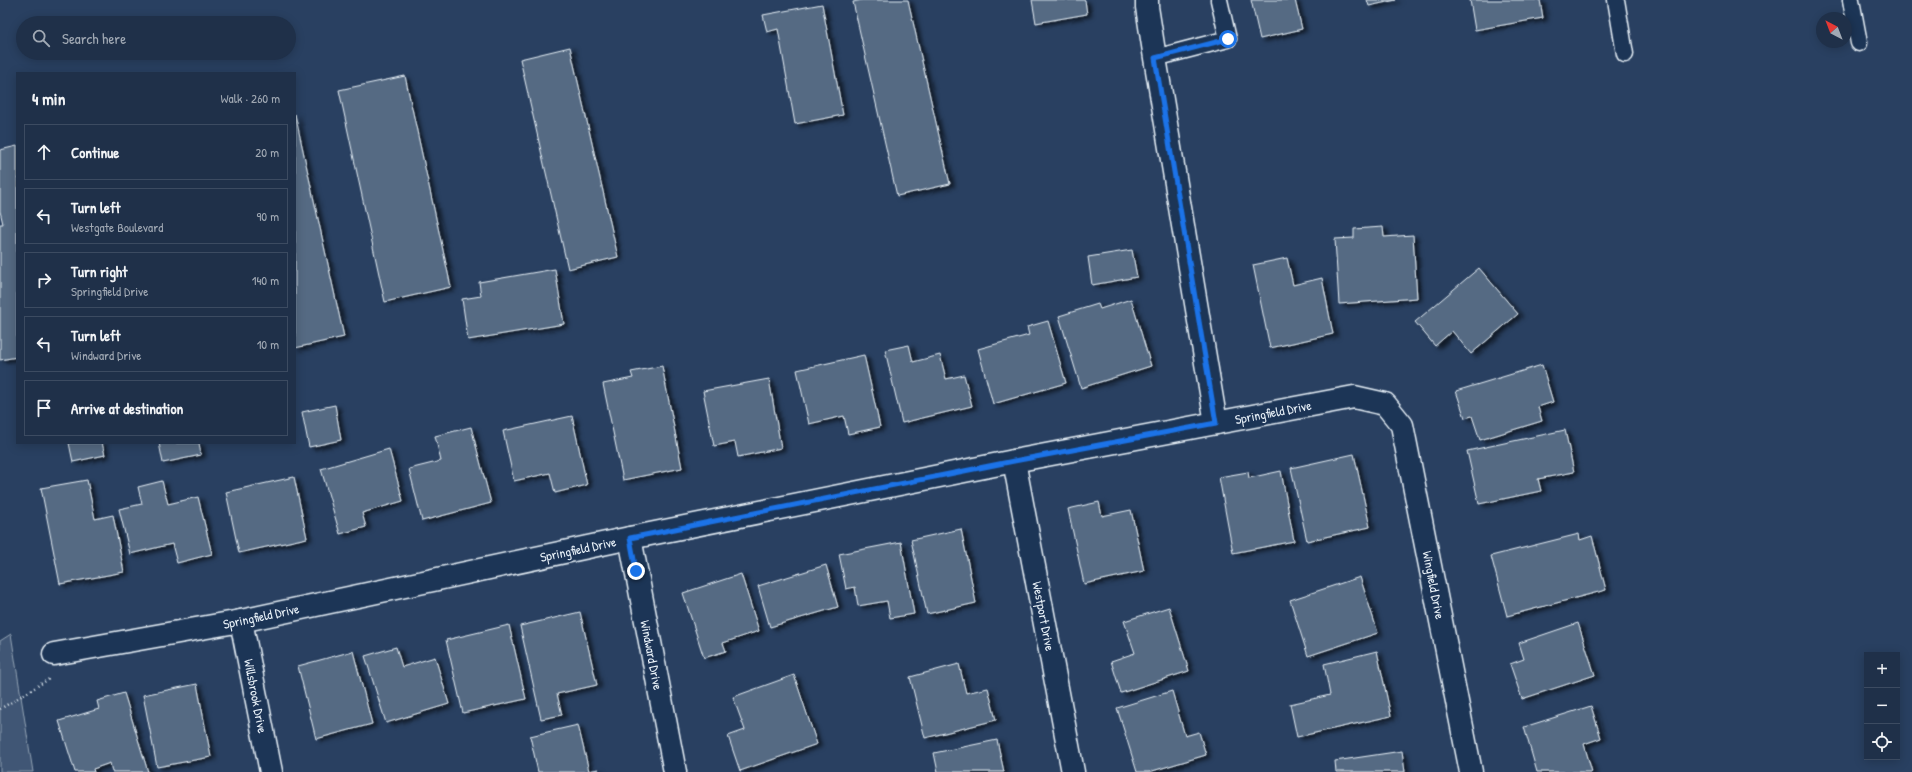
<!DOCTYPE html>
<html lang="en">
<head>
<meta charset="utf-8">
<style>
	:root { --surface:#1f3049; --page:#273850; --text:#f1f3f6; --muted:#a1a9b4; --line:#3c4b61 }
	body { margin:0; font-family:"Patrick Hand",sans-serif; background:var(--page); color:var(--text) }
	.controls { position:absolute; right:12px; bottom:12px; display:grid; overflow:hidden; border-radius:0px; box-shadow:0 2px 10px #0003 }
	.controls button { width:36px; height:36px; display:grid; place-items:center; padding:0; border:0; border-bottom:1px solid var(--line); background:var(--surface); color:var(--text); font:20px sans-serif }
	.compass { position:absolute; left:1816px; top:12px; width:36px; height:36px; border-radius:50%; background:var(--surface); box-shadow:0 2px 10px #0003; rotate:318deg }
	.stop { position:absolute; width:12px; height:12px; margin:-9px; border:3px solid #1a73e8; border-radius:50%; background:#fff }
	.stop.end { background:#1a73e8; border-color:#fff; box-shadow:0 1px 4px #0008 }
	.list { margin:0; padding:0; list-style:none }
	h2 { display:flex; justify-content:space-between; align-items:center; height:52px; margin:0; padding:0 16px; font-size:17px }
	h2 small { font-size:13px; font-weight:400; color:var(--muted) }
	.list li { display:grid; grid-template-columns:26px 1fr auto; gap:12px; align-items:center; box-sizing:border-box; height:56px; margin:0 8px 8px; padding:0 8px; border:1px solid var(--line); border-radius:0px }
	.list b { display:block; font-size:15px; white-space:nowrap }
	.list p { margin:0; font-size:13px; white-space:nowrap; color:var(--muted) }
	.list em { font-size:13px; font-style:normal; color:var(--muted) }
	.icon { flex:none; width:22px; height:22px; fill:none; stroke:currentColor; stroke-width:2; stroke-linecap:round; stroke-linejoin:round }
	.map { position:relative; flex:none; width:1912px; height:772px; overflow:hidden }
	.search { position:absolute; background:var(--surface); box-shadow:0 2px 10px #0003; left:16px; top:16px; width:280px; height:44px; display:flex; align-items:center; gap:10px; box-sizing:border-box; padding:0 14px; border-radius:22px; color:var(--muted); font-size:15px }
	.panel { position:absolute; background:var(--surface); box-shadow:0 2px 10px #0003; left:16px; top:72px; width:280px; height:372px; border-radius:0px }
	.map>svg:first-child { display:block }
	.green { fill:#415774; stroke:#94a4b6 }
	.building { fill:#556a83; stroke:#e8f1f8; filter:url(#shadow) }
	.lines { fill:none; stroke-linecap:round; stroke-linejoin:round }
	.lane-casing { stroke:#e8f1f8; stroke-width:19 }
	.street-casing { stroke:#e8f1f8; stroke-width:25 }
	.path { stroke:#e8f1f8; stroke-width:2.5; stroke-dasharray:1 3; stroke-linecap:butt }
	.lane { stroke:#1d3557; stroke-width:16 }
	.street { stroke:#1d3557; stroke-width:22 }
	.route { stroke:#1a73e8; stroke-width:5 }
	.labels { text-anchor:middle; stroke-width:3.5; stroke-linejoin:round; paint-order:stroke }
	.street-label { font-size:13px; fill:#e8f1f8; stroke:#1d3557 }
</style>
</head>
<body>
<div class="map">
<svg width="1912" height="772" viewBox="0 0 1912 772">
	<defs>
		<filter id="shadow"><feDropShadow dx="4.5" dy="2.5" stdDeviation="2" flood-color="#0009"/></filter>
	</defs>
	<rect width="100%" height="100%" fill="#294061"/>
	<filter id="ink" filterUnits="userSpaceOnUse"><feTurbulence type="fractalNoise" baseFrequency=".025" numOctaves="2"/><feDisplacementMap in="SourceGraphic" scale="8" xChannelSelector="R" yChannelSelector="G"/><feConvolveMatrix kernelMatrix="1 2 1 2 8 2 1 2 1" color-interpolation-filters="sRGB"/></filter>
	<g filter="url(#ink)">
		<polygon class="green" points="11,634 33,772 0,772 0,641"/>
		<g class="building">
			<polygon points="862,0 908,0 950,184 897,196 853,2"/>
			<polygon points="1032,0 1085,0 1087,14 1036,23"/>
			<polygon points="1251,0 1295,0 1302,29 1260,39"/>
			<polygon points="1367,0 1396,0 1369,6"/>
			<polygon points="1470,0 1540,0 1543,18 1475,30"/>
			<polygon points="822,4 843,115 795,124 778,29 767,32 763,15"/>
			<polygon points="570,47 618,257 568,269 520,59"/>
			<polygon points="405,76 451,287 385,302 339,90"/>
			<polygon points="295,114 344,337 295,348"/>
			<polygon points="17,146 17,357 0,360 0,224 3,224 0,211 0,150"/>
			<polygon points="1383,227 1384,237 1413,235 1417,298 1339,304 1335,239 1354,238 1354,229"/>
			<polygon points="1132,250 1137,277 1092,285 1088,257"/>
			<polygon points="1287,258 1293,285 1322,278 1333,334 1270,348 1253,265"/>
			<polygon points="1479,268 1518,314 1471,354 1452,331 1435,346 1415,322"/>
			<polygon points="555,269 564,324 468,340 462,299 481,296 479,282"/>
			<polygon points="1131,299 1151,366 1081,388 1059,316 1098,304 1100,309"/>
			<polygon points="1048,321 1066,383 993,404 978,349 1029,335 1027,327"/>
			<polygon points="909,345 913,362 940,355 946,379 964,375 972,406 902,423 885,350"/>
			<polygon points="864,355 880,427 848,434 844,416 809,424 797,370"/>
			<polygon points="1542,365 1553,402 1538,407 1542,421 1480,440 1472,416 1465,418 1456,391"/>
			<polygon points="662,366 682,468 623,480 603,384 633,378 631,372"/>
			<polygon points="769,379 781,448 738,457 735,442 714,446 703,391"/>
			<polygon points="335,405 341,440 309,447 302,412"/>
			<polygon points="572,416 587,485 555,493 550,473 514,481 503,431"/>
			<polygon points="471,427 491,503 422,521 409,469 441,461 435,436"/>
			<polygon points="1565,430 1574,472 1538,479 1541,491 1479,504 1467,451"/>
			<polygon points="69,443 102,443 105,455 73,462"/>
			<polygon points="159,443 199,443 201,455 163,463"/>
			<polygon points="389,449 403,501 362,513 366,527 340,534 321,469"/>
			<polygon points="1354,454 1370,527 1307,541 1291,468"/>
			<polygon points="1281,471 1294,541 1233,553 1219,477 1248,472 1249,478"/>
			<polygon points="294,477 307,538 239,553 226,492"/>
			<polygon points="87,480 95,519 113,515 124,572 60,584 41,488"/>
			<polygon points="162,481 168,504 198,497 212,554 177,563 172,544 130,554 119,509 142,504 138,487"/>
			<polygon points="1099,502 1102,516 1131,510 1144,571 1084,584 1068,509"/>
			<polygon points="961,529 976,603 927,614 911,540"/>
			<polygon points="1579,534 1580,540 1592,536 1606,590 1507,616 1491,556"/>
			<polygon points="901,542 914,614 890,618 887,601 858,606 855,587 846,589 839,554"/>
			<polygon points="826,565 838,607 770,627 758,586"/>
			<polygon points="741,574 759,631 723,643 726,651 704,658 683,593"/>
			<polygon points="1360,577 1378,633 1308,656 1290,600"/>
			<polygon points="1169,607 1189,671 1121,693 1111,661 1135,653 1124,621"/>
			<polygon points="580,612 597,685 557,694 562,715 541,719 520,626"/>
			<polygon points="1578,623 1595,675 1522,699 1510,664 1524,659 1519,643"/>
			<polygon points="509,625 526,699 463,713 446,640"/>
			<polygon points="396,647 402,667 435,657 449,704 386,723 365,656"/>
			<polygon points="353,651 372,724 316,739 298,666"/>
			<polygon points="1377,651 1391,716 1297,737 1290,704 1330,695 1324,664"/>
			<polygon points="959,664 966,693 988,688 996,720 925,738 910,677"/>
			<polygon points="794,675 817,744 740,771 728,736 745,730 733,697"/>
			<polygon points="197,684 211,757 157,767 143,695"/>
			<polygon points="1172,691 1185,736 1199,732 1206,755 1149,772 1137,772 1117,708"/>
			<polygon points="124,693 148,772 112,772 110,763 93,769 94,772 75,772 59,721 99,709 97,701"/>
			<polygon points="1591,706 1601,738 1584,744 1592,772 1537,772 1524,727"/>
			<polygon points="578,725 589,771 598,769 599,772 538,772 530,736"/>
			<polygon points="997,740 1004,772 938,772 934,753"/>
			<polygon points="1402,751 1405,772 1336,772 1335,761"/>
		</g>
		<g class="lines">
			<g class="lane-casing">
				<g id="lane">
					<polyline points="1616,0 1625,54"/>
					<polyline points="1851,0 1859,43"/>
					<polyline points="1155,58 1228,39 1219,0"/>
				</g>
			</g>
			<g class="street-casing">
				<g id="street">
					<polyline points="1147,0 1147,7 1155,58 1216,423"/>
					<polyline points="1014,461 1073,772"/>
					<polyline points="630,538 675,772"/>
					<polyline points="241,621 271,772"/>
					<polyline points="54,654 241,621 630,538 1014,461 1354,397 1385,404 1402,425 1471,772"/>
				</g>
			</g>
			<polyline class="path" points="0,709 49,679"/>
			<use href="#lane" class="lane"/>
			<use href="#street" class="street"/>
		</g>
	</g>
	<g class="lines" filter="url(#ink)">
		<polyline class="route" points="636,571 630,538 1014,461 1216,423 1155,58 1228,39"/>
	</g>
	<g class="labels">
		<g class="street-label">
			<text transform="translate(1273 412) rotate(-11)" y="5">Springfield Drive</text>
			<text transform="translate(578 549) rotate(-12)" y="5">Springfield Drive</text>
			<text transform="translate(1434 585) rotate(79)" y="5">Wingfield Drive</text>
			<text transform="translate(261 616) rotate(-12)" y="5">Springfield Drive</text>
			<text transform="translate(1044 616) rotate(79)" y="5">Westport Drive</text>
			<text transform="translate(652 655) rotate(79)" y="5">Windward Drive</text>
			<text transform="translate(256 696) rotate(79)" y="5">Willsbrook Drive</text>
		</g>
	</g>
</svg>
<div class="controls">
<button>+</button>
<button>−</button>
<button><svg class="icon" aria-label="locate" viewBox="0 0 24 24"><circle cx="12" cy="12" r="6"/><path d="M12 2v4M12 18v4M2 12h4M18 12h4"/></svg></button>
</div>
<svg class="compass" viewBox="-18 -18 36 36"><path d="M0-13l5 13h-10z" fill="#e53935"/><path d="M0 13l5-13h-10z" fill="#a1a9b4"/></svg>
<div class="stop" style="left:1228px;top:39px"></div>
<div class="stop end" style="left:636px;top:571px"></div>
<div class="search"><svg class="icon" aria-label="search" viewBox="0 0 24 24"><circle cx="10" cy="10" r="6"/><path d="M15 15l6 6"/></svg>Search here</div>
<section class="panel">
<h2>4 min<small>Walk · 260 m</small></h2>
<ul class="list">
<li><svg class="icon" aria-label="ahead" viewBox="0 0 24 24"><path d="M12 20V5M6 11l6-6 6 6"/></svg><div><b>Continue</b></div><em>20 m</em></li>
<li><svg class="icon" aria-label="left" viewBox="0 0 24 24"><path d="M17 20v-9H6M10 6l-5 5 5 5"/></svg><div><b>Turn left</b><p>Westgate Boulevard</p></div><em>90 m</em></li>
<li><svg class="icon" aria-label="right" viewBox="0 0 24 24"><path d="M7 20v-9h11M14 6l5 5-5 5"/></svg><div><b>Turn right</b><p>Springfield Drive</p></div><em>140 m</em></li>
<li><svg class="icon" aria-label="left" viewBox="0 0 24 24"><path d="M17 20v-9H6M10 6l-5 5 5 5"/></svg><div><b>Turn left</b><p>Windward Drive</p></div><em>10 m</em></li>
<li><svg class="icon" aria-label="arrive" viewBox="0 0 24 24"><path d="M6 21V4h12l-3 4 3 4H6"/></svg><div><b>Arrive at destination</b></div></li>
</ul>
</section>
</div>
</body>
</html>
